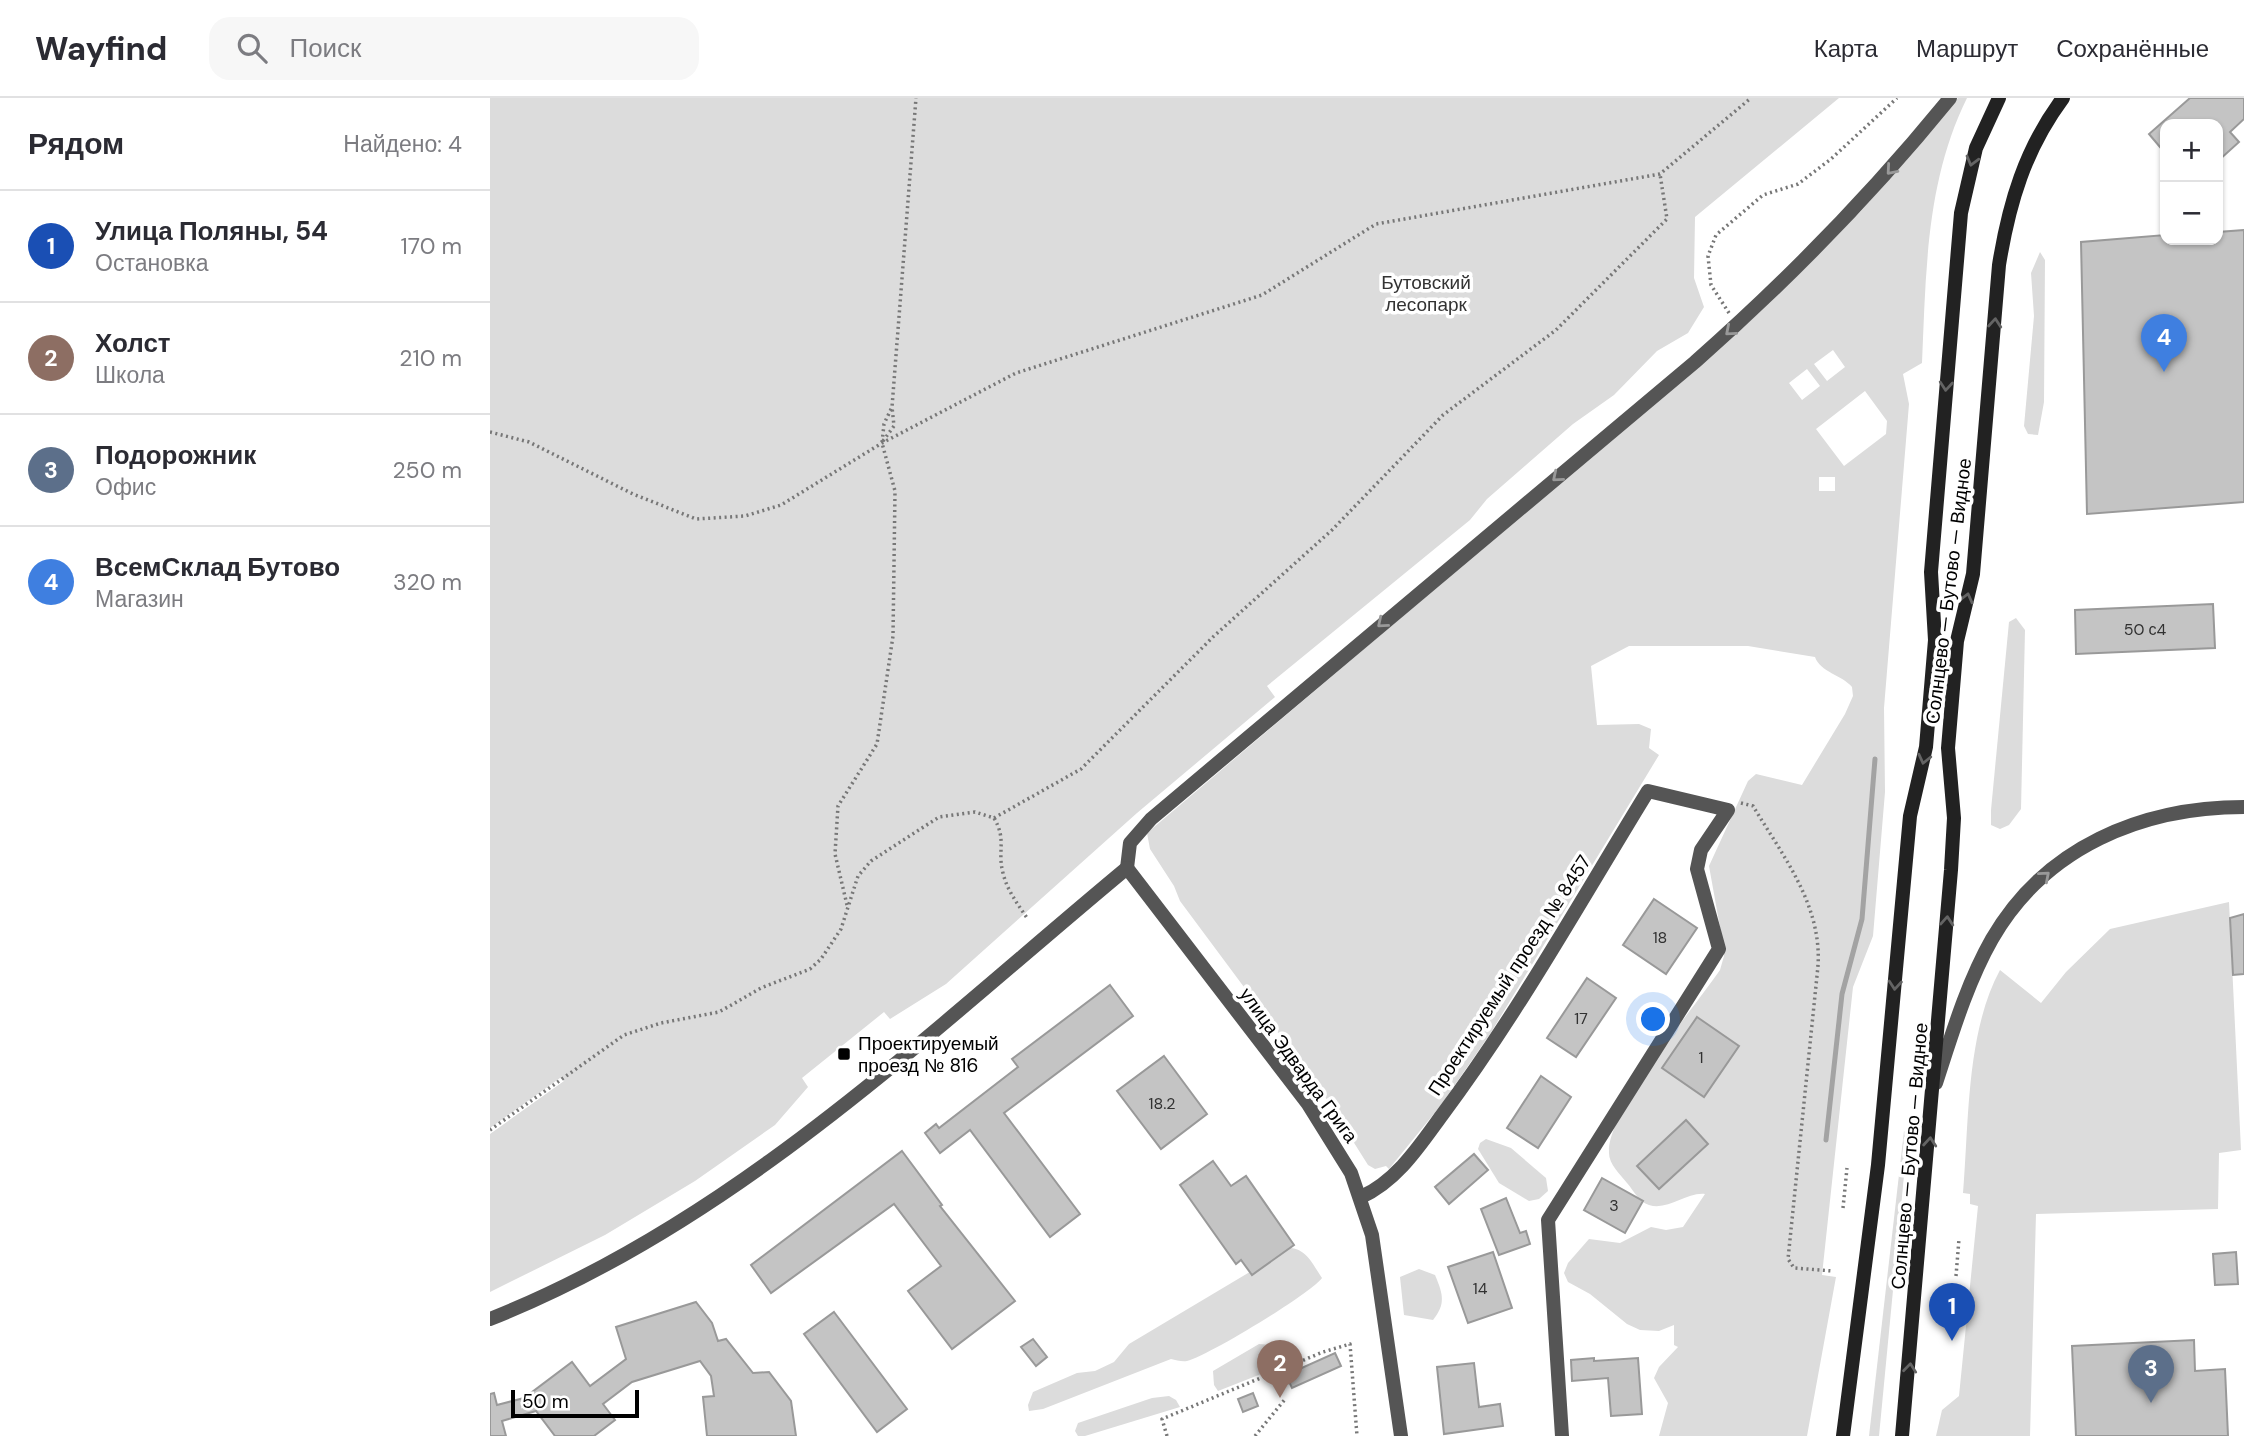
<!DOCTYPE html>
<html lang="ru">
<head>
<meta charset="utf-8">
<style>
	:root { --surface:#fff; --page:#f7f7f7; --text:#2b2b33; --muted:#7c7c81; --line:#e1e1e2; --accent:#000 }
	body { margin:0; font-family:"DM Sans",sans-serif; background:var(--page); color:var(--text) }
	.controls { position:absolute; right:21px; top:21px; display:grid; overflow:hidden; border-radius:14px; box-shadow:0 2px 5px #0004 }
	.controls button { width:63px; height:63px; display:grid; place-items:center; padding:0; border:0; border-bottom:2px solid var(--line); background:var(--surface); color:var(--text); font:35px sans-serif }
	.scale { position:absolute; left:21px; bottom:18px; width:128px; box-sizing:border-box; padding-left:7px; border:4px solid #000; border-top:0; font-size:19px; line-height:24px; white-space:nowrap; color:#000; -webkit-text-stroke:5px #fff; paint-order:stroke }
	.you { position:absolute; left:1164px; top:922px; width:24px; height:24px; margin:-18px; border:5px solid #fff; border-radius:50%; background:#1a73e8; box-shadow:0 0 0 10px #1a73e833 }
	.badge { display:grid; place-items:center; width:46px; height:46px; border-radius:50%; background:var(--accent); color:#fff; font-size:23px; font-weight:700 }
	.pin { position:absolute; translate:-50% -58px; filter:drop-shadow(0 2px 4px #0008) }
	.pin::after { content:''; position:absolute; top:37px; width:24px; height:21px; background:inherit; clip-path:polygon(0 0,100% 0,50% 100%) }
	.list { margin:0; padding:0; list-style:none }
	h2 { display:flex; justify-content:space-between; align-items:center; height:91px; margin:0; padding:0 28px; font-size:30px }
	h2 small { font-size:23px; font-weight:400; color:var(--muted) }
	.list li { display:grid; grid-template-columns:46px 1fr auto; gap:21px; align-items:center; box-sizing:border-box; height:112px; padding:0 28px; border-top:2px solid var(--line) }
	.list b { display:block; font-size:26px; white-space:nowrap }
	.list p { margin:0; font-size:23px; white-space:nowrap; color:var(--muted) }
	.list em { font-size:23px; font-style:normal; color:var(--muted) }
	.icon { flex:none; width:38px; height:38px; fill:none; stroke:currentColor; stroke-width:2; stroke-linecap:round; stroke-linejoin:round }
	.map { position:relative; flex:none; width:1754px; height:1338px; overflow:hidden }
	header { display:flex; align-items:center; gap:42px; box-sizing:border-box; height:98px; padding:0 35px; background:var(--surface); border-bottom:2px solid var(--line) }
	header strong { font-size:33px }
	nav { display:flex; gap:38px; margin-inline-start:auto; font-size:24px }
	.search { width:490px; height:63px; background:var(--page); display:flex; align-items:center; gap:18px; box-sizing:border-box; padding:0 24px; border-radius:21px; color:var(--muted); font-size:26px }
	main { display:flex }
	aside { flex:1; background:var(--surface) }
	.map>svg:first-child { display:block }
	.green { fill:#dcdcdc; fill-rule:evenodd }
	.lines { fill:none; stroke-linecap:round; stroke-linejoin:round }
	.stream { stroke:#a3a3a3; stroke-width:5 }
	.building { fill:#c4c4c4; stroke:#999; stroke-width:2 }
	.path { stroke:#777; stroke-width:3.5; stroke-dasharray:2 3.5; stroke-linecap:butt }
	.street { stroke:#555; stroke-width:14 }
	.secondary { stroke:#222; stroke-width:14 }
	.oneway { stroke:#646464 }
	.oneway2 { stroke:#999 }
	.poi-dot { fill:#000; stroke:#fff; stroke-width:2.5 }
	.labels { text-anchor:middle; stroke-width:7; stroke-linejoin:round; paint-order:stroke }
	.number-label { font-size:16px; fill:#313131 }
	.park-label { font-size:19px; fill:#333; stroke:#fff }
	.street-label { font-size:19px; fill:#000; stroke:#fff }
	.poi-label { font-size:19px; fill:#000; stroke:#fff; text-anchor:start }
</style>
</head>
<body>
<header>
<strong>Wayfind</strong>
<div class="search"><svg class="icon" aria-label="search" viewBox="0 0 24 24"><circle cx="10" cy="10" r="6"/><path d="M15 15l6 6"/></svg>Поиск</div>
<nav><a>Карта</a><a>Маршрут</a><a>Сохранённые</a></nav>
</header>
<main>
<aside>
<h2>Рядом<small>Найдено: 4</small></h2>
<ul class="list">
<li><span class="badge" style="background:#1a4fb4">1</span><div><b>Улица Поляны, 54</b><p>Остановка</p></div><em>170 m</em></li>
<li><span class="badge" style="background:#8d6e63">2</span><div><b>Холст</b><p>Школа</p></div><em>210 m</em></li>
<li><span class="badge" style="background:#5c6f8a">3</span><div><b>Подорожник</b><p>Офис</p></div><em>250 m</em></li>
<li><span class="badge" style="background:#3f7fe0">4</span><div><b>ВсемСклад Бутово</b><p>Магазин</p></div><em>320 m</em></li>
</ul>
</aside>
<div class="map">
<svg width="1754" height="1338" viewBox="0 0 1754 1338">
	<rect width="100%" height="100%" fill="#fff"/>
	<g class="green">
		<polygon points="0,0 1349,0 1205,119 1204,180 1214,209 1198,235 1167,253 1124,297 1083,326 997,401 980,422 777,588 785,599 647,715 456,886 400,921 394,914 312,980 318,989 285,1027 205,1083 115,1137 0,1194 0,1036 74,983 70,980 0,1030"/>
		<path d="M1468,0H1477C1436,83 1436,174 1432,265L1413,276L1419,306L1394,610L1395,694L1383,838L1363,889L1332,1177L1346,1179L1317,1338H1169L1178,1305L1164,1280L1169,1269L1188,1249L1184,1247V1227L1169,1233L1150,1232L1137,1226L1100,1196L1078,1184L1074,1175L1078,1165L1099,1141L1130,1145L1161,1129L1176,1132L1193,1129L1215,1096C1196,1094 1178,1113 1159,1107C1149,1104 1144,1093 1137,1085C1130,1076 1118,1066 1119,1053C1119,1011 1204,910 1230,872L1234,858L1233,846L1219,768L1258,683L1266,676L1312,687L1355,616L1363,598L1362,589C1352,577 1330,574 1325,559L1258,548H1139L1101,568L1107,627L1149,626L1161,631L1159,650L1169,657L1000,936L951,1007L899,1071L896,1068L885,1071L878,1067L832,994L690,803L684,788L660,751L657,735L1254,229L1371,113ZM1343,252L1355,269L1337,283L1324,266ZM1317,271L1330,288L1312,302L1299,285ZM1375,293L1397,323L1396,336L1354,368L1326,331ZM1329,379H1345V393H1329Z"/>
		<polygon points="1550,154 1555,162 1554,304 1548,337 1538,336 1534,328 1544,218 1541,175"/>
		<polygon points="1526,520 1535,532 1531,711 1519,727 1510,731 1501,727 1501,712 1519,524"/>
		<path d="M1739,804L1751,1052L1729,1055L1728,1111L1546,1116L1540,1338H1446L1452,1312L1469,1298L1488,1108L1480,1106V1096L1473,1095C1479,1025 1476,935 1510,872L1551,905L1576,874L1620,831Z"/>
		<polygon points="1414,1033 1418,1036 1389,1338 1379,1338"/>
		<polygon points="996,1041 1021,1050 1056,1080 1058,1093 1049,1101 1039,1103 1009,1085 988,1051 990,1045"/>
		<path d="M800,1150C817,1151 823,1167 832,1180C820,1196 718,1258 697,1263C692,1264 686,1262 681,1261L553,1311L539,1313L538,1307L543,1294L587,1275L605,1273L624,1264L639,1246Z"/>
		<path d="M929,1171L945,1177C953,1196 956,1206 943,1222L914,1217L910,1179Z"/>
		<polygon points="769,1246 793,1248 802,1264 728,1293 724,1287 723,1273"/>
		<polygon points="679,1298 686,1302 690,1309 595,1338 588,1338 585,1333 588,1325 662,1300"/>
	</g>
	<g class="lines">
		<polyline class="stream" points="1336,1042 1352,896 1372,821 1385,661"/>
	</g>
	<g class="building">
		<polygon points="1700,0 1754,0 1754,21 1740,34 1749,44 1728,63 1728,26 1675,26 1675,55 1659,36"/>
		<polygon points="1754,132 1754,404 1597,416 1591,144 1675,137 1675,142 1728,142 1728,134"/>
		<polygon points="1723,506 1725,550 1586,556 1585,512"/>
		<polygon points="1164,801 1207,830 1176,876 1133,847"/>
		<polygon points="1754,816 1754,876 1743,877 1740,820"/>
		<polygon points="1097,880 1126,900 1086,959 1057,940"/>
		<polygon points="620,887 643,918 514,1015 590,1116 560,1139 480,1032 450,1055 435,1035 446,1026 449,1030 528,969 522,961"/>
		<polygon points="1207,919 1249,948 1214,999 1172,970"/>
		<polygon points="674,958 717,1016 671,1051 627,993"/>
		<polygon points="1051,978 1081,999 1048,1050 1017,1030"/>
		<polygon points="1196,1022 1218,1046 1169,1091 1147,1068"/>
		<polygon points="412,1053 452,1107 450,1108 525,1203 462,1251 418,1193 451,1168 404,1106 281,1195 261,1167"/>
		<polygon points="984,1056 998,1072 959,1106 945,1089"/>
		<polygon points="723,1063 741,1088 756,1078 804,1147 762,1177 751,1162 746,1166 690,1087"/>
		<polygon points="1112,1080 1153,1103 1135,1135 1094,1112"/>
		<polygon points="1016,1100 1030,1135 1036,1133 1040,1146 1009,1157 991,1111"/>
		<polygon points="1003,1154 1022,1210 978,1225 958,1169"/>
		<polygon points="1746,1154 1748,1186 1725,1187 1723,1156"/>
		<polygon points="206,1204 222,1225 228,1243 236,1241 263,1275 279,1274 301,1303 306,1338 217,1338 213,1299 224,1298 221,1278 210,1263 142,1284 113,1306 125,1322 104,1338 65,1338 46,1313 12,1323 16,1338 0,1338 0,1296 4,1295 7,1307 34,1300 82,1264 100,1288 136,1261 126,1229"/>
		<polygon points="344,1214 417,1311 387,1334 314,1236"/>
		<polygon points="543,1241 557,1259 546,1268 531,1249"/>
		<polygon points="1704,1242 1705,1273 1735,1271 1738,1338 1586,1338 1582,1248"/>
		<polygon points="845,1255 851,1268 802,1290 796,1277"/>
		<polygon points="1104,1260 1104,1263 1148,1260 1152,1316 1121,1318 1118,1280 1082,1283 1081,1262"/>
		<polygon points="984,1265 989,1309 1010,1306 1013,1328 954,1336 947,1269"/>
		<polygon points="763,1295 768,1308 753,1314 748,1301"/>
	</g>
	<g class="lines">
		<g class="path">
			<polyline points="1239,215 1221,187 1218,158 1226,137 1273,97 1308,86 1341,61 1407,0"/>
			<polyline points="0,334 39,344 143,396 206,421 255,418 291,407 392,345 526,275 772,197 886,126 1170,76 1261,0"/>
			<polyline points="393,343 404,328 402,309"/>
			<path d="M1251,705L1263,708C1293,758 1332,807 1328,868L1298,1161L1304,1170L1343,1173"/>
			<polyline points="504,720 591,671 724,538 842,432 953,317 1066,232 1177,121 1170,76"/>
			<polyline points="357,807 345,756 348,708 387,646 403,538 405,393 392,345 394,326 402,309 426,0"/>
			<path d="M0,1032L134,937L171,925L229,914L271,890L320,871L331,861L351,831L368,778L381,763L449,719L485,714L504,720C517,742 507,753 513,775C517,792 527,805 537,820"/>
			<polyline points="1353,1110 1357,1070"/>
			<polyline points="1466,1178 1469,1141"/>
			<polyline points="677,1338 672,1321 833,1254 860,1246 867,1338"/>
			<polyline points="765,1338 796,1300"/>
		</g>
		<g class="street">
			<path d="M637,770L640,745L661,721L1205,264C1298,182 1382,96 1460,0"/>
			<polyline points="637,770 818,1006 861,1075 882,1137 911,1338"/>
			<path d="M1446,985C1462,936 1477,885 1502,841C1555,749 1652,709 1754,709"/>
			<path d="M871,1099C907,1083 930,1047 952,1017C1029,914 1091,802 1158,693L1238,712L1211,752L1207,771L1229,851L1058,1122L1072,1338"/>
			<path d="M0,1221C245,1124 437,936 637,770"/>
		</g>
		<g class="secondary">
			<polyline points="1353,1338 1388,1067 1420,718 1436,649 1445,542 1441,474 1471,115 1486,50 1509,0"/>
			<path d="M1412,1338L1461,772L1464,720L1458,650L1467,543L1483,476L1509,167C1519,105 1535,51 1573,0"/>
		</g>
	</g>
	<defs><path id="oneway-chevron" d="M-2-3.5L2.5 0L-2 3.5" fill="none" stroke-width="1.6" stroke-linecap="round" stroke-linejoin="round" transform="scale(1.75)"/></defs>
	<g class="oneway">
		<use href="#oneway-chevron" transform="translate(1482 63) rotate(105)"/>
		<use href="#oneway-chevron" transform="translate(1505 225) rotate(-85)"/>
		<use href="#oneway-chevron" transform="translate(1456 288) rotate(95)"/>
		<use href="#oneway-chevron" transform="translate(1477 500) rotate(-76)"/>
		<use href="#oneway-chevron" transform="translate(1434 661) rotate(103)"/>
		<use href="#oneway-chevron" transform="translate(1457 823) rotate(-86)"/>
		<use href="#oneway-chevron" transform="translate(1405 887) rotate(95)"/>
		<use href="#oneway-chevron" transform="translate(1440 1044) rotate(-85)"/>
		<use href="#oneway-chevron" transform="translate(1420 1270) rotate(-84)"/>
	</g>
	<g class="oneway2">
		<use href="#oneway-chevron" transform="translate(1401 72) rotate(131)"/>
		<use href="#oneway-chevron" transform="translate(1240 233) rotate(139)"/>
		<use href="#oneway-chevron" transform="translate(1067 379) rotate(140)"/>
		<use href="#oneway-chevron" transform="translate(892 525) rotate(140)"/>
		<use href="#oneway-chevron" transform="translate(1555 778) rotate(-41)"/>
	</g>
	<rect class="poi-dot" x="347" y="949" width="14" height="14" rx="3.5"/>
	<g class="labels">
		<g class="number-label">
			<text x="1655" y="537">50 с4</text>
			<text x="1170" y="845">18</text>
			<text x="1091" y="926">17</text>
			<text x="1211" y="965">1</text>
			<text x="672" y="1011">18.2</text>
			<text x="1124" y="1113">3</text>
			<text x="990" y="1196">14</text>
		</g>
		<g class="park-label">
			<text x="936" y="191">Бутовский<tspan x="936" dy="22">лесопарк</tspan></text>
		</g>
		<g class="street-label">
			<text transform="translate(1458 493) rotate(-83)" y="7">Солнцево — Бутово — Видное</text>
			<text transform="translate(1019 877) rotate(-57)" y="7">Проектируемый проезд № 8457</text>
			<text transform="translate(809 967) rotate(54)" y="7">улица Эдварда Грига</text>
			<text transform="translate(1419 1058) rotate(-85)" y="7">Солнцево — Бутово — Видное</text>
		</g>
		<g class="poi-label">
			<text x="368" y="952">Проектируемый<tspan x="368" dy="22">проезд № 816</tspan></text>
		</g>
	</g>
</svg>
<div class="controls">
<button>+</button>
<button>−</button>
</div>
<div class="scale">50 m</div>
<div class="you"></div>
<div class="pin badge" style="left:1462px;top:1243px;background:#1a4fb4">1</div>
<div class="pin badge" style="left:790px;top:1300px;background:#8d6e63">2</div>
<div class="pin badge" style="left:1661px;top:1305px;background:#5c6f8a">3</div>
<div class="pin badge" style="left:1674px;top:274px;background:#3f7fe0">4</div>
</div>
</main>
</body>
</html>
